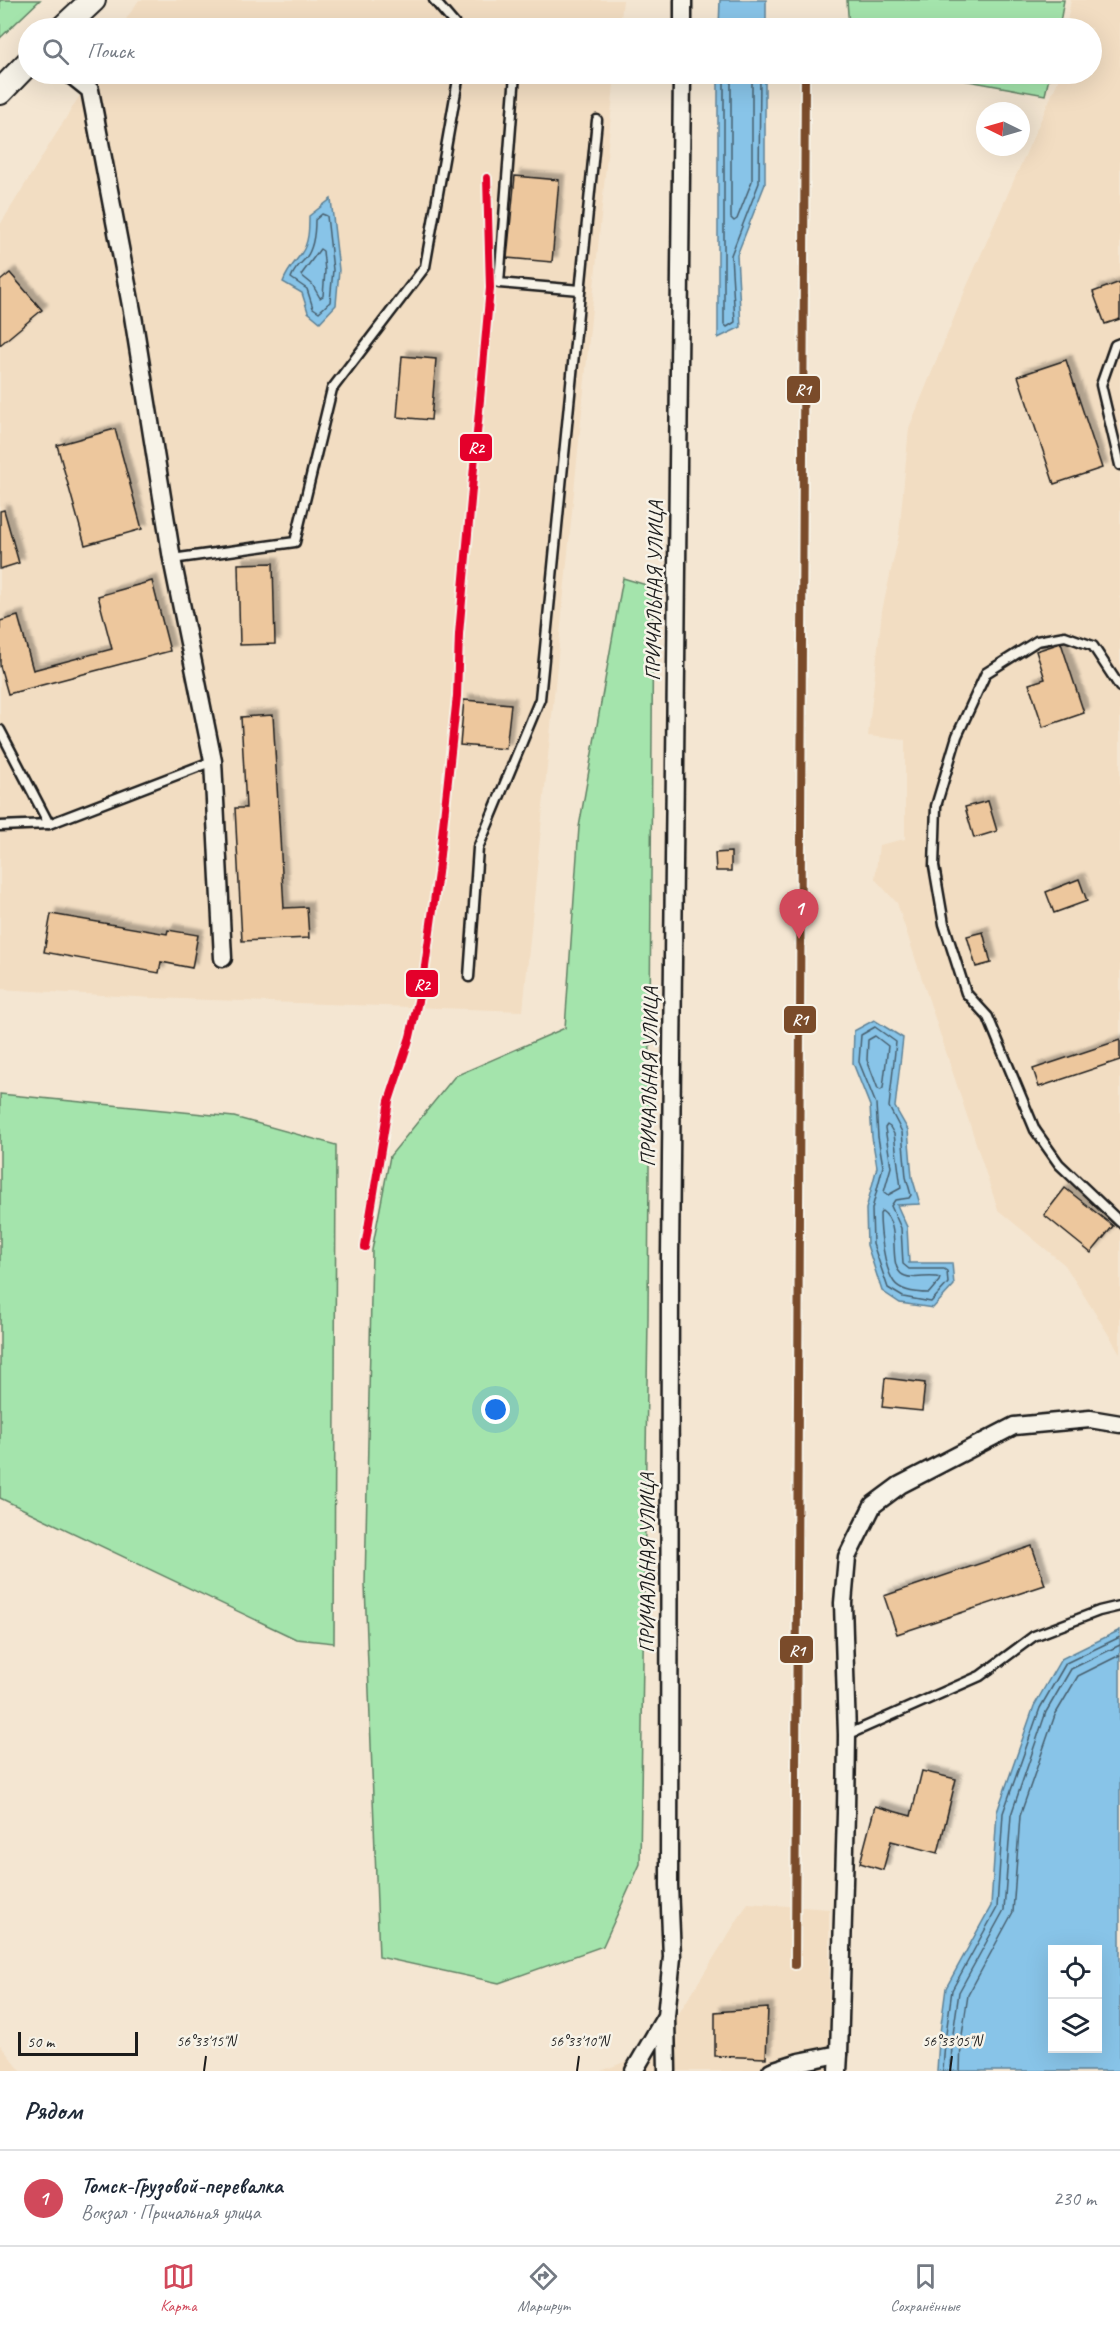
<!DOCTYPE html>
<html lang="ru">
<head>
<meta charset="utf-8">
<style>
	:root { --surface:#fff; --page:#f6f6f7; --text:#1f2937; --muted:#747a83; --line:#e0e1e3; --accent:#d1495b }
	body { margin:0; font-family:Caveat,sans-serif; background:var(--page); color:var(--text) }
	.controls { position:absolute; right:18px; bottom:18px; display:grid; overflow:hidden; border-radius:0px; box-shadow:0 6px 24px #0002 }
	.controls button { width:54px; height:54px; display:grid; place-items:center; padding:0; border:0; border-bottom:2px solid var(--line); background:var(--surface); color:var(--text); font:30px sans-serif }
	.compass { position:absolute; left:976px; top:102px; width:54px; height:54px; border-radius:50%; background:var(--surface); box-shadow:0 6px 24px #0002; rotate:275deg }
	.scale { position:absolute; left:18px; bottom:15px; width:120px; box-sizing:border-box; padding-left:6px; border:3px solid #1c1c1c; border-top:0; font-size:16px; line-height:21px; white-space:nowrap; color:#1c1c1c; -webkit-text-stroke:4px #f7f3e8; paint-order:stroke }
	.you { position:absolute; left:496px; top:1410px; width:21px; height:21px; margin:-15px; border:4px solid #fff; border-radius:50%; background:#1a73e8; box-shadow:0 0 0 9px #1a73e833 }
	.badge { display:grid; place-items:center; width:39px; height:39px; border-radius:50%; background:var(--accent); color:#fff; font-size:20px; font-weight:700 }
	.pin { position:absolute; translate:-50% -50px; filter:drop-shadow(0 2px 3px #0008) }
	.pin::after { content:''; position:absolute; top:32px; width:21px; height:18px; background:inherit; clip-path:polygon(0 0,100% 0,50% 100%) }
	.list { margin:0; padding:0; list-style:none }
	h2 { display:flex; justify-content:space-between; align-items:center; height:78px; margin:0; padding:0 24px; font-size:26px }
	h2 small { font-size:20px; font-weight:400; color:var(--muted) }
	.list li { display:grid; grid-template-columns:39px 1fr auto; gap:18px; align-items:center; box-sizing:border-box; height:96px; padding:0 24px; border-top:2px solid var(--line) }
	.list b { display:block; font-size:22px; white-space:nowrap }
	.list p { margin:0; font-size:20px; white-space:nowrap; color:var(--muted) }
	.list em { font-size:20px; font-style:normal; color:var(--muted) }
	.icon { flex:none; width:33px; height:33px; fill:none; stroke:currentColor; stroke-width:2; stroke-linecap:round; stroke-linejoin:round }
	.map { position:relative; flex:none; width:1120px; height:2071px; overflow:hidden }
	.search { position:absolute; background:var(--surface); box-shadow:0 6px 24px #0002; left:18px; right:18px; top:18px; height:66px; display:flex; align-items:center; gap:15px; box-sizing:border-box; padding:0 21px; border-radius:33px; color:var(--muted); font-size:22px }
	.sheet { height:174px; background:var(--surface) }
	nav { display:flex; justify-content:space-around; align-items:center; box-sizing:border-box; height:84px; border-top:2px solid var(--line); background:var(--surface); font-size:16px; color:var(--muted) }
	nav a { display:grid; justify-items:center; gap:3px }
	nav .on { color:var(--accent) }
	.map>svg:first-child { display:block }
	.built { fill:#f2ddc2 }
	.green { fill:#a4e4ac; stroke:#608064; stroke-width:1.5 }
	.water { fill:#88c4e8; stroke:#5d8196; stroke-width:1.5; fill-rule:evenodd }
	.lines { fill:none; stroke-linecap:round; stroke-linejoin:round }
	.shore { stroke:#475f6e; stroke-width:1.5 }
	.building { fill:#edc79d; stroke:#1c1c1c; stroke-width:1.5; filter:url(#shadow) }
	.lane-casing { stroke:#1c1c1c; stroke-width:13 }
	.street-casing { stroke:#1c1c1c; stroke-width:21 }
	.secondary-casing { stroke:#1c1c1c; stroke-width:28 }
	.lane { stroke:#f7f3e8; stroke-width:8 }
	.street { stroke:#f7f3e8; stroke-width:16 }
	.secondary { stroke:#f7f3e8; stroke-width:24 }
	.rail-1-casing { stroke:#f7f3e8; stroke-width:12 }
	.rail-2-casing { stroke:#f7f3e8; stroke-width:12 }
	.rail-1 { stroke:#7a4b2a; stroke-width:8 }
	.rail-2 { stroke:#e4002b; stroke-width:8 }
	.ticks { fill:none; stroke:#1c1c1c; stroke-width:2 }
	.labels { text-anchor:middle; stroke-width:5; stroke-linejoin:round; paint-order:stroke }
	.street-label { font-size:21px; fill:#1c1c1c; stroke:#f7f3e8 }
	.ticks-label { font-size:15px; text-anchor:middle; fill:#1c1c1c; stroke:#f7f3e8; stroke-width:5; stroke-linejoin:round; paint-order:stroke }
	.line-badge { stroke:#f7f3e8; stroke-width:2 }
	.badge-label { font-size:16px; text-anchor:middle; font-weight:bold; fill:#fff }
</style>
</head>
<body>
<div class="map">
<svg width="1120" height="2071" viewBox="0 0 1120 2071">
	<defs>
		<filter id="shadow"><feDropShadow dx="5.5" dy="-5.5" stdDeviation="1.5" flood-color="#0004"/></filter>
	</defs>
	<rect width="100%" height="100%" fill="#f4e6d2"/>
	<filter id="ink" filterUnits="userSpaceOnUse"><feTurbulence type="fractalNoise" baseFrequency=".0167" numOctaves="2"/><feDisplacementMap in="SourceGraphic" scale="12" xChannelSelector="R" yChannelSelector="G"/><feConvolveMatrix kernelMatrix="1 2 1 2 8 2 1 2 1" color-interpolation-filters="sRGB"/></filter>
	<g filter="url(#ink)">
		<g class="built">
			<polygon points="139,0 623,0 620,28 120,28"/>
			<polygon points="1071,0 1120,0 1120,1353 1065,1265 998,1210 897,903 875,879 879,845 905,839 905,740 868,736 882,611 899,535 909,428 967,286 1058,81 1059,74 1092,74 1092,28 1066,28"/>
			<polygon points="93,74 615,74 523,1011 153,998 0,989 0,225"/>
			<polygon points="748,1903 829,1909 829,2071 601,2071 656,2050"/>
			<polygon points="0,2045 21,2071 0,2071"/>
		</g>
		<g class="green">
			<polygon points="0,0 40,0 0,38"/>
			<polygon points="847,0 1064,0 1059,28 849,28"/>
			<polygon points="930,74 1050,74 1045,95"/>
			<polygon points="623,578 653,587 648,1318 640,1864 603,1946 499,1983 379,1957 365,1585 372,1250 390,1156 455,1076 565,1028 579,827"/>
			<polygon points="0,1094 234,1117 336,1145 334,1643 296,1639 0,1498"/>
		</g>
		<g class="water">
			<polygon points="720,0 766,0 766,28 719,28"/>
			<polygon points="718,74 765,74 765,184 737,255 741,327 718,338"/>
			<path d="M331,199L339,270L336,305L320,322L308,312L302,293L283,282C288,269 293,265 301,254C309,243 309,229 309,216Z"/>
			<polygon points="874,1020 903,1038 895,1107 908,1130 912,1177 920,1204 897,1205 907,1227 909,1263 952,1263 954,1285 933,1308 900,1303 882,1291 867,1245 866,1209 877,1167 872,1137 870,1106 853,1063 854,1031"/>
			<path d="M1120,1630V2071H937L939,2040L946,1988L991,1906L997,1812L1034,1706L1061,1659ZM1052,1950H1098V2048H1052Z"/>
		</g>
		<g class="lines">
			<g class="shore">
				<polyline points="724,74 724,324 727,327 735,322 731,255 759,183 760,74"/>
				<polyline points="731,74 731,218 734,221 737,219 752,181 752,74"/>
				<path d="M322,214L327,216L333,270L330,302L319,312L313,308L307,289L291,278C294,269 300,264 306,258C314,247 315,232 315,220Z"/>
				<polygon points="320,249 323,251 325,271 323,296 320,298 312,284 301,275"/>
				<polygon points="875,1027 896,1042 889,1107 902,1132 906,1177 911,1195 909,1198 895,1200 891,1206 901,1228 903,1264 909,1269 944,1269 947,1271 948,1283 931,1302 903,1297 888,1288 873,1244 872,1209 883,1166 878,1137 876,1104 859,1062 861,1035"/>
				<polygon points="875,1036 888,1046 883,1088 881,1090 878,1089 867,1060 868,1040"/>
				<polygon points="887,1125 890,1127 894,1134 901,1188 888,1195 884,1192 891,1167 885,1128"/>
				<path d="M882,1211C903,1226 886,1265 903,1275C913,1281 929,1274 940,1278L939,1281L929,1293C918,1293 901,1292 894,1282C884,1268 880,1231 880,1214Z"/>
				<polyline points="943,2071 945,2041 952,1990 997,1908 1003,1813 1040,1708 1066,1663 1120,1637"/>
				<polyline points="951,2071 952,2041 959,1992 1004,1910 1011,1815 1046,1712 1071,1669 1120,1645"/>
				<polyline points="960,2071 961,2042 968,1995 1013,1912 1020,1816 1055,1715 1078,1676 1120,1655"/>
			</g>
		</g>
		<g class="building">
			<polygon points="515,176 559,180 552,262 507,258"/>
			<polygon points="10,273 42,310 0,345 0,281"/>
			<polygon points="1120,282 1120,319 1105,324 1093,292"/>
			<polygon points="402,356 436,359 431,420 397,417"/>
			<polygon points="1066,360 1102,468 1054,484 1018,376"/>
			<polygon points="115,429 142,529 85,545 57,445"/>
			<polygon points="4,510 19,563 0,569 0,511"/>
			<polygon points="273,563 275,644 240,645 238,564"/>
			<polygon points="152,581 170,651 8,694 0,666 0,621 18,616 33,670 112,649 98,596"/>
			<polygon points="1061,643 1084,713 1043,727 1029,684 1045,679 1036,651"/>
			<polygon points="464,700 511,704 506,749 460,745"/>
			<polygon points="273,715 284,908 307,907 309,938 242,941 235,808 246,808 241,717"/>
			<polygon points="988,801 997,831 974,838 965,807"/>
			<polygon points="731,852 731,871 716,871 715,853"/>
			<polygon points="1079,879 1087,901 1054,913 1046,892"/>
			<polygon points="51,914 167,934 168,930 198,935 192,968 161,962 159,973 44,952"/>
			<polygon points="983,932 991,963 976,967 967,936"/>
			<polygon points="1120,1040 1120,1060 1039,1087 1033,1069"/>
			<polygon points="1065,1188 1113,1226 1091,1253 1044,1215"/>
			<polygon points="885,1378 925,1383 922,1411 882,1407"/>
			<polygon points="1032,1546 1045,1585 897,1634 884,1596"/>
			<polygon points="922,1771 956,1779 938,1853 891,1841 883,1870 860,1863 875,1806 911,1816"/>
			<polygon points="768,2008 766,2058 715,2056 715,2012"/>
		</g>
		<g class="lines">
			<g class="lane-casing">
				<g id="lane">
					<polyline points="434,0 458,28"/>
					<polyline points="515,74 499,283 580,290"/>
					<polyline points="1120,343 1115,345 1101,385 1120,465"/>
					<polyline points="172,559 295,542 332,389 425,267 459,74"/>
					<polyline points="1120,687 1093,646 1065,636 1037,641 986,673 957,736 936,806 934,866 944,924 966,993 988,1017 1035,1130 1059,1164 1120,1222"/>
					<polyline points="0,730 49,824"/>
					<polyline points="0,826 49,824 213,761"/>
					<polyline points="469,977 478,848 540,699 597,120"/>
					<polyline points="847,1735 980,1676 1034,1636 1099,1611 1120,1606"/>
				</g>
			</g>
			<g class="street-casing">
				<g id="street">
					<polyline points="683,28 683,0"/>
					<polyline points="70,74 90,90 133,316 172,559 213,761 223,958"/>
					<polyline points="666,2017 667,2071"/>
					<polyline points="634,2071 666,2016 672,1957 669,1885 670,1257 682,74"/>
					<polyline points="771,2071 799,2062 839,2054 846,1813 847,1735 843,1603 847,1557 873,1505 900,1485 1014,1426 1090,1419 1120,1424"/>
					<polyline points="838,2071 839,2054"/>
				</g>
			</g>
			<g class="secondary-casing">
				<g id="secondary">
					<polyline points="63,28 93,0"/>
					<polyline points="0,92 28,63"/>
				</g>
			</g>
			<use href="#lane" class="lane"/>
			<use href="#street" class="street"/>
			<use href="#secondary" class="secondary"/>
			<g class="rail-1-casing">
				<polyline id="rail-1" points="795,1965 805,74"/>
			</g>
			<g class="rail-2-casing">
				<polyline id="rail-2" points="365,1247 389,1101 410,1037 424,974 438,873 457,696 459,634 490,288 487,178"/>
			</g>
			<use href="#rail-1" class="rail-1"/>
			<use href="#rail-2" class="rail-2"/>
		</g>
	</g>
	<path class="ticks" d="M204,2071L206,2056M577,2071L579,2056M950,2071L952,2056"/>
	<g class="labels">
		<g class="street-label">
			<text transform="translate(654 591) rotate(-89)" y="7">ПРИЧАЛЬНАЯ УЛИЦА</text>
			<text transform="translate(649 1077) rotate(-89)" y="7">ПРИЧАЛЬНАЯ УЛИЦА</text>
			<text transform="translate(647 1563) rotate(-90)" y="7">ПРИЧАЛЬНАЯ УЛИЦА</text>
		</g>
	</g>
	<g class="ticks-label">
		<text x="206" y="2046">56°33'15"N</text>
		<text x="579" y="2046">56°33'10"N</text>
		<text x="952" y="2046">56°33'05"N</text>
	</g>
	<g class="line-badge">
		<rect x="786" y="375" width="35" height="29" rx="6" fill="#7a4b2a"/>
		<rect x="459" y="433" width="34" height="29" rx="6" fill="#e4002b"/>
		<rect x="405" y="969" width="34" height="29" rx="6" fill="#e4002b"/>
		<rect x="783" y="1005" width="34" height="29" rx="6" fill="#7a4b2a"/>
		<rect x="779" y="1635" width="35" height="29" rx="6" fill="#7a4b2a"/>
	</g>
	<g class="badge-label">
		<text x="803" y="395">R1</text>
		<text x="476" y="453">R2</text>
		<text x="422" y="990">R2</text>
		<text x="800" y="1025">R1</text>
		<text x="797" y="1656">R1</text>
	</g>
</svg>
<div class="controls">
<button><svg class="icon" aria-label="locate" viewBox="0 0 24 24"><circle cx="12" cy="12" r="6"/><path d="M12 2v4M12 18v4M2 12h4M18 12h4"/></svg></button>
<button><svg class="icon" aria-label="layers" viewBox="0 0 24 24"><path d="M12 4l9 5-9 5-9-5zM3 14l9 5 9-5"/></svg></button>
</div>
<svg class="compass" viewBox="-18 -18 36 36"><path d="M0-13l5 13h-10z" fill="#e53935"/><path d="M0 13l5-13h-10z" fill="#747a83"/></svg>
<div class="scale">50 m</div>
<div class="you"></div>
<div class="pin badge" style="left:799px;top:939px">1</div>
<div class="search"><svg class="icon" aria-label="search" viewBox="0 0 24 24"><circle cx="10" cy="10" r="6"/><path d="M15 15l6 6"/></svg>Поиск</div>
</div>
<section class="sheet">
<h2>Рядом<small></small></h2>
<ul class="list">
<li><span class="badge">1</span><div><b>Томск-Грузовой-перевалка</b><p>Вокзал · Причальная улица</p></div><em>230 m</em></li>
</ul>
</section>
<nav>
<a class="on"><svg class="icon" aria-label="map" viewBox="0 0 24 24"><path d="M3 6l6-2 6 2 6-2v14l-6 2-6-2-6 2zM9 4v14M15 6v14"/></svg>Карта</a>
<a><svg class="icon" aria-label="directions" viewBox="0 0 24 24"><path d="M12 3l9 9-9 9-9-9zM9 14v-3h6M13 9l2 2-2 2"/></svg>Маршрут</a>
<a><svg class="icon" aria-label="saved" viewBox="0 0 24 24"><path d="M7 4h10v16l-5-4-5 4z"/></svg>Сохранённые</a>
</nav>
</body>
</html>
